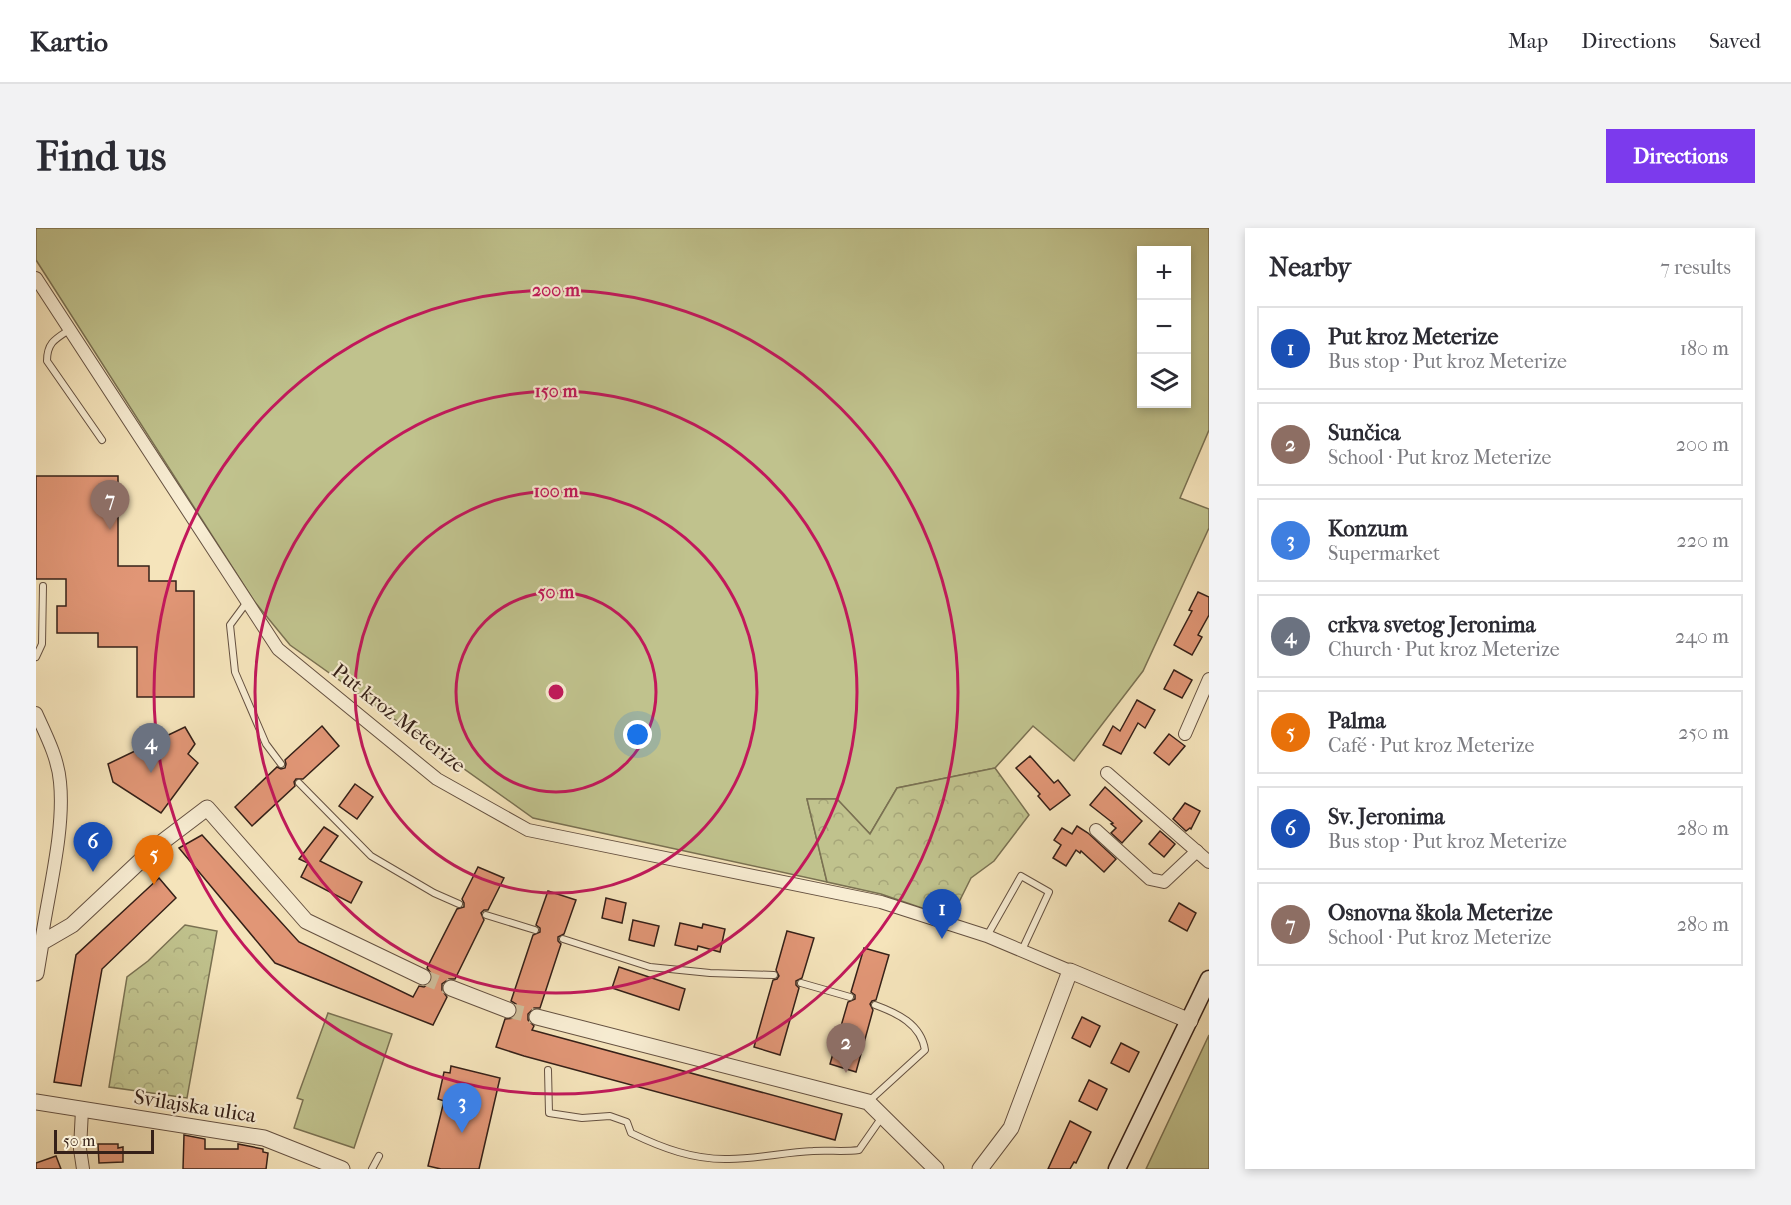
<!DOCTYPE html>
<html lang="en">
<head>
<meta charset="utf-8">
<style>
	:root { --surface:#fff; --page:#f2f2f3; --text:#2b2b33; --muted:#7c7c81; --line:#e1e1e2; --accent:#7c3aed }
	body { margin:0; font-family:"IM FELL French Canon",serif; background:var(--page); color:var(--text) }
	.controls { position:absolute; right:18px; top:18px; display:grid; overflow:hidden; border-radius:0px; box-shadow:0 3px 9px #0003 }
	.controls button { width:54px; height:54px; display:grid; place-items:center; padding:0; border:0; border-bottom:2px solid var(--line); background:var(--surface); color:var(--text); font:30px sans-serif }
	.scale { position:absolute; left:18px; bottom:15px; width:100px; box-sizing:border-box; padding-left:6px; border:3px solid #352018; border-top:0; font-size:16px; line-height:21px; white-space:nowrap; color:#352018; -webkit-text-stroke:4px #f8edd3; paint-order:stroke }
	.you { position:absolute; left:602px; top:507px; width:21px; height:21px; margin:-15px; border:4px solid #fff; border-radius:50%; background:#1a73e8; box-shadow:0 0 0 9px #1a73e833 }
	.badge { display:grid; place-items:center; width:39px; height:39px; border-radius:50%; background:var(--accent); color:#fff; font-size:20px; font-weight:700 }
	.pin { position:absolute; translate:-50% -50px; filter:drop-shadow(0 2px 3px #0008) }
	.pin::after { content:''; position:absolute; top:32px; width:21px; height:18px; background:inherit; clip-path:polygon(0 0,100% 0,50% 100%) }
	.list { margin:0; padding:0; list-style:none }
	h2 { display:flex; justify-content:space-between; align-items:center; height:78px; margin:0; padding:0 24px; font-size:26px }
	h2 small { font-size:20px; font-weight:400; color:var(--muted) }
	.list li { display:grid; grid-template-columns:39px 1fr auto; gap:18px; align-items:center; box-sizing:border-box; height:84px; margin:0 12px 12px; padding:0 12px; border:2px solid var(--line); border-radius:0px }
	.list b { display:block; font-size:22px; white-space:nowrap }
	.list p { margin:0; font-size:20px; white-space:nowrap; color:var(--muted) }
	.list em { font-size:20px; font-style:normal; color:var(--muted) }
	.icon { flex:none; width:33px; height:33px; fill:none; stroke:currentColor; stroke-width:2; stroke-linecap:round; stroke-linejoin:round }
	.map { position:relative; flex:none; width:1173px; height:941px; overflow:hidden; border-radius:0px }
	header { display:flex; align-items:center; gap:36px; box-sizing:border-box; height:84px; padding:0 30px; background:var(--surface); border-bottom:2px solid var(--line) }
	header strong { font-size:28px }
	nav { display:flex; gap:33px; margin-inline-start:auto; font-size:21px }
	.intro { display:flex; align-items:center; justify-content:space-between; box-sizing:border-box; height:144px; padding:0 36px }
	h1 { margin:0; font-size:42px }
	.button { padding:15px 27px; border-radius:0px; background:var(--accent); color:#fff; font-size:21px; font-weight:700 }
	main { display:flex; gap:36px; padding:0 36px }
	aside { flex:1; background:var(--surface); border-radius:0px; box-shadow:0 3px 9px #0003 }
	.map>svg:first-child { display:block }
	.grass { fill:#c0c28d; stroke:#7a7152; stroke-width:1.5; fill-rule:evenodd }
	.forest { fill:url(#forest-crowns); stroke:#7a7152; stroke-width:1.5 }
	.building { fill:#e19676; stroke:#352018; stroke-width:1.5 }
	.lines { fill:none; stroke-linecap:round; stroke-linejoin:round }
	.tertiary-tunnel { stroke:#cfbd9a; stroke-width:15; stroke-dasharray:15 8; stroke-linecap:butt }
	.service-casing { stroke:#655141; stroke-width:8 }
	.minor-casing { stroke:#655141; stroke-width:14 }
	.tertiary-casing { stroke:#655141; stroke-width:17 }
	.secondary-casing { stroke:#352018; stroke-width:19 }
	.service { stroke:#f8edd3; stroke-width:6 }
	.minor { stroke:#f8edd3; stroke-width:12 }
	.tertiary { stroke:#f8edd3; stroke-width:15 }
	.secondary { stroke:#f8edd3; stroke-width:16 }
	.ring { fill:none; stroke:#c2185b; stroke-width:3 }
	.labels { text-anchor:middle; stroke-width:4.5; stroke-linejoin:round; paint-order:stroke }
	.street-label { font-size:21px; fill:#352018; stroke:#f8edd3 }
	.centre { fill:#c2185b; stroke:#f8edd3; stroke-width:3 }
	.ring-label { font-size:18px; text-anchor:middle; font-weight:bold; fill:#c2185b; stroke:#f8edd3; stroke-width:4.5; stroke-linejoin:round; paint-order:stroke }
</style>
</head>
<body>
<header>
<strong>Kartio</strong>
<nav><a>Map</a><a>Directions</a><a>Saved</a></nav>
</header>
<div class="intro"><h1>Find us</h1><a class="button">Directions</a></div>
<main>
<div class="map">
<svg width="1173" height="941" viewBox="0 0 1173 941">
	<defs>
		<pattern id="forest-crowns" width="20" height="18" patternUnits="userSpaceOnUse" patternTransform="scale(1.5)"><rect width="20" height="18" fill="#c0c28d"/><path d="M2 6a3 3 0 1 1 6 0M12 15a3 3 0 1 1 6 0" fill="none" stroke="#a6a679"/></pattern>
	</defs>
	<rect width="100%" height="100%" fill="#f5e4bb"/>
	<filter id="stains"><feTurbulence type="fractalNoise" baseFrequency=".00333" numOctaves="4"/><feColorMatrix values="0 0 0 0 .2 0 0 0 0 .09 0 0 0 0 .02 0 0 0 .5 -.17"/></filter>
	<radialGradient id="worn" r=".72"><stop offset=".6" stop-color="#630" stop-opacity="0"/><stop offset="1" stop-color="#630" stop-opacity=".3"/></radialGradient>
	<g class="grass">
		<path d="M0,0H1173V202L1144,270L1173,281V300L1107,443L1038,533L997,498L959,540L861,560L834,606L801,571H771L791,654L497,590L254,417L218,373L0,32ZM1106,22H1150V176H1106Z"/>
		<polygon points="292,785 356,806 318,920 258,900 267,872 261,870"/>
		<polygon points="1173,807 1173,941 1110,941"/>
	</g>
	<g class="forest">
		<polygon points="959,540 993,587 958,633 935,650 915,690 845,666 791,654 771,571 801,571 834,606 861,560"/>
		<polygon points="149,697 181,703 151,870 73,859 91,749 112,733"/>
	</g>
	<g class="building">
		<polygon points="0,248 82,248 82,338 113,338 113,353 140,353 140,363 158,363 158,469 101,469 101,419 62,419 62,405 21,405 21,378 30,378 30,351 0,351"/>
		<polygon points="1162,364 1173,369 1173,387 1162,407 1166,409 1156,427 1138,417 1156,383 1153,382"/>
		<polygon points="1138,442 1156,452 1146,470 1128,461"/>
		<polygon points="1101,472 1119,482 1109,500 1102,495 1085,526 1067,517 1077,498 1084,503"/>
		<polygon points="286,498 303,518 267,551 260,551 258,554 259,558 216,598 199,579 241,539 245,541 249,540 250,536 249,532"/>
		<polygon points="149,499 159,516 152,526 162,535 125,585 77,554 72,536"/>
		<polygon points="1133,506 1149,518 1133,537 1118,525"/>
		<polygon points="994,528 1018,555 1022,552 1034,567 1014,582 1002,568 1004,566 980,540"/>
		<polygon points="319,556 337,569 321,591 303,578"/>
		<polygon points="1069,559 1106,593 1086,615 1075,605 1080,600 1075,596 1077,595 1054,577"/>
		<polygon points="1149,575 1164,583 1155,601 1154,600 1150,603 1137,591"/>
		<polygon points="1041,598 1052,605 1080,631 1068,644 1045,623 1044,625 1040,622 1030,638 1017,630 1025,617 1018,612 1026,600 1036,606"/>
		<polygon points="288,599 302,608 284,633 326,654 315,675 265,649 272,635 263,631"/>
		<polygon points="1124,603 1139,616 1128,629 1113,616"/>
		<polygon points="166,607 263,714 377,769 383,758 388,759 395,754 397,748 391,740 421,681 428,679 428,675 426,671 442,639 468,650 452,682 448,682 445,685 448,692 419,751 413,751 406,756 406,762 411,769 397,797 239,735 143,620"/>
		<polygon points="123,650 140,670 66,741 45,858 18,854 40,727"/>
		<polygon points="512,663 540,672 528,706 522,709 522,713 525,716 504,780 498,780 492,786 492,792 498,798 496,802 806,886 799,912 488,828 460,819 469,791 478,790 481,785 480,776 475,773 497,707 504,704 504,700 500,697"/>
		<polygon points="570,670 590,675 586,695 566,690"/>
		<polygon points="1143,675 1160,685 1151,703 1133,693"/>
		<polygon points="597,692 623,698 618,718 593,712"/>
		<polygon points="644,695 666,700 667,696 689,701 684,724 662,718 661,722 639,717"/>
		<polygon points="751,703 778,710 766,750 760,753 760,757 763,760 744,827 718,819 737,752 741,751 743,748 740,742"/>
		<polygon points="828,720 853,727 840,772 836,773 834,776 837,782 820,844 794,836 812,774 819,771 819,767 815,764"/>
		<polygon points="583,739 649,761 643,782 576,760"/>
		<polygon points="1046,789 1064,798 1054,819 1036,810"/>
		<polygon points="1085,815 1103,824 1093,844 1075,835"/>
		<polygon points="415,838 464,850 443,941 405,941 392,938 408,873 402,871 408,844 414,845"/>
		<polygon points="1053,852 1071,861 1061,882 1043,873"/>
		<polygon points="1034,893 1055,904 1040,935 1038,934 1034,941 1012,941"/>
		<polygon points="148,907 169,911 169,921 202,921 202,916 227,921 227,924 232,925 230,941 147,941"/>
		<polygon points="62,916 82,916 82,920 87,919 87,934 63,935"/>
		<polygon points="20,928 25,941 0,941 0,935"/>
	</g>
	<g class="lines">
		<g class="tertiary-tunnel">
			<polyline points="387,749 415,760"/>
			<polyline points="472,782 501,789"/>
		</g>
		<g class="service-casing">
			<g id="service">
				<path d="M33,102C19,111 11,115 11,133L66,212"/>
				<polyline points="211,374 194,397 199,444 230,516 245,536"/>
				<polyline points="0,429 6,416 7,358"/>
				<polyline points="263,555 335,628 398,665 423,676"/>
				<polyline points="450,687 499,702"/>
				<polyline points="951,708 985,648 1013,664 986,722"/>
				<polyline points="527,711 614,739 674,745 738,747"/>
				<polyline points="765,755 814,769"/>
				<path d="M512,842L513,885L546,890L574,888L591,894L595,905C626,920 658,932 693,931C721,931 749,924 777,923C793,922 808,924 823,922L846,889"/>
				<path d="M832,874L889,822C885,796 861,785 839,777"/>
				<polyline points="336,941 343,928"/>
			</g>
		</g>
		<g class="minor-casing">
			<g id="minor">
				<polyline points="0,50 242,421 401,551 492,602 845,674 951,708 1034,743"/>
				<path d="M0,485C10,507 22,530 24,554C29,603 12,665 5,715"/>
				<polyline points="1149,506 1173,451"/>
				<polyline points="1071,545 1173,634"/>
				<polyline points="1060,602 1114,651 1128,654 1161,623"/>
				<polyline points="46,882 44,921 47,941"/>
			</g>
		</g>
		<g class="tertiary-casing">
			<g id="tertiary">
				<polyline points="0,745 5,715 36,697 117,621 171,580 270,693 387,749"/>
				<polyline points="415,760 472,782"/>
				<polyline points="501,789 832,874 900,941"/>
				<polyline points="0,874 228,910 306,941"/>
				<polyline points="944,941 975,900 1034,743 1154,793"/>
			</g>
		</g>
		<g class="secondary-casing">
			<polyline id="secondary" points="1081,941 1173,751"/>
		</g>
		<use href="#service" class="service"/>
		<use href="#minor" class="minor"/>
		<use href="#tertiary" class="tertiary"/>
		<use href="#secondary" class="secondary"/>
	</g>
	<g class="ring">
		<circle cx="520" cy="464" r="100"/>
		<circle cx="520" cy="464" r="201"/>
		<circle cx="520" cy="464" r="301"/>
		<circle cx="520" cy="464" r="402"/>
	</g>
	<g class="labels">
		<g class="street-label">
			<text transform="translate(363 490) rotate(38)" y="7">Put kroz Meterize</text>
			<text transform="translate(159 878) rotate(9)" y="7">Svilajska ulica</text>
		</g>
	</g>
	<circle cx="520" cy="464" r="9" class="centre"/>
	<g class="ring-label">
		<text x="520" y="68">200 m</text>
		<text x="520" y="169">150 m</text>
		<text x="520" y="269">100 m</text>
		<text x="520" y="370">50 m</text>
	</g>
	<rect width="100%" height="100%" filter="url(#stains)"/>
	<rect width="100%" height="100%" fill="url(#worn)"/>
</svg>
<div class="controls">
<button>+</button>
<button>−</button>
<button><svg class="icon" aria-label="layers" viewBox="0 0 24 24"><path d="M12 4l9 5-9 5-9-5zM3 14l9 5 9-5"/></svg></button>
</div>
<div class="scale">50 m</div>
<div class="you"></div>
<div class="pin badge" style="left:906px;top:711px;background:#1a4fb4">1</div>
<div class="pin badge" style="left:810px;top:845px;background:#8d6e63">2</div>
<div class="pin badge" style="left:426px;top:905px;background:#3f7fe0">3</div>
<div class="pin badge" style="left:115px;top:545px;background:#6b7280">4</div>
<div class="pin badge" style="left:118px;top:657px;background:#e8710a">5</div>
<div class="pin badge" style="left:57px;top:644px;background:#1a4fb4">6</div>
<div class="pin badge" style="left:74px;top:302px;background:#8d6e63">7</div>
</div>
<aside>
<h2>Nearby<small>7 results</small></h2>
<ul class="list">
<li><span class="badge" style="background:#1a4fb4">1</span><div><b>Put kroz Meterize</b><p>Bus stop · Put kroz Meterize</p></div><em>180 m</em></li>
<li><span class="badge" style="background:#8d6e63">2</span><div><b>Sunčica</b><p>School · Put kroz Meterize</p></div><em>200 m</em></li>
<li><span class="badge" style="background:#3f7fe0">3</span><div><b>Konzum</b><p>Supermarket</p></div><em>220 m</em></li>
<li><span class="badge" style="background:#6b7280">4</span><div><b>crkva svetog Jeronima</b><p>Church · Put kroz Meterize</p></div><em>240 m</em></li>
<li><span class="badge" style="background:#e8710a">5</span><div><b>Palma</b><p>Café · Put kroz Meterize</p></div><em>250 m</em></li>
<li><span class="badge" style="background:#1a4fb4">6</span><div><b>Sv. Jeronima</b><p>Bus stop · Put kroz Meterize</p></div><em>280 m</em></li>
<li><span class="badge" style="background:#8d6e63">7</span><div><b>Osnovna škola Meterize</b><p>School · Put kroz Meterize</p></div><em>280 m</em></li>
</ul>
</aside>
</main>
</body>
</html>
